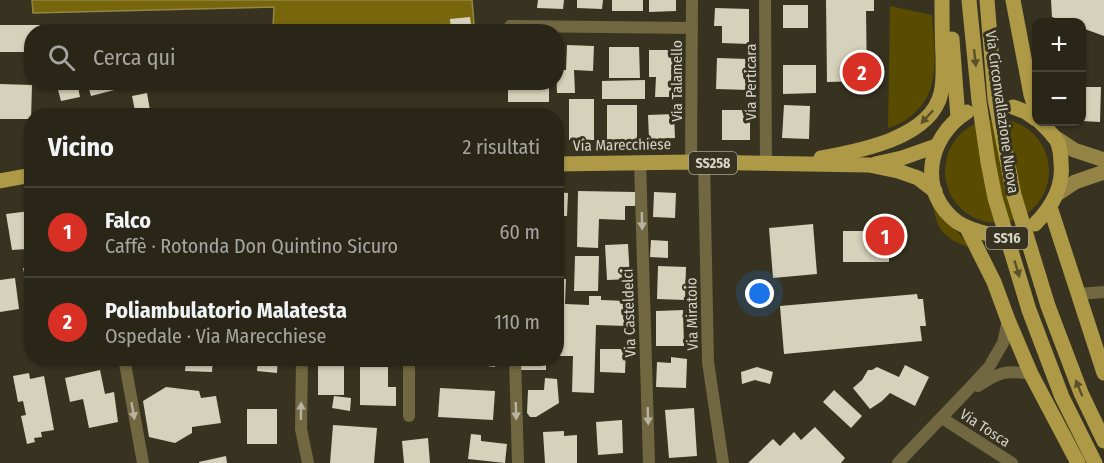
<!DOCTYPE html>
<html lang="it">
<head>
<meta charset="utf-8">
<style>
	:root { --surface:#292618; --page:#353225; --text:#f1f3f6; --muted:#a5a5a2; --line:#454337; --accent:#d93025 }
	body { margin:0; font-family:"Fira Sans Condensed",sans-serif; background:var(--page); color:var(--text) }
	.controls { position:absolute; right:18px; top:18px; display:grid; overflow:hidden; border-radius:12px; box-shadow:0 2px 4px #0004 }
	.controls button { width:54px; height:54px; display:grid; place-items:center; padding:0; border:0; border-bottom:2px solid var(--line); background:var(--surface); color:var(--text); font:30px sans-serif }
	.you { position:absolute; left:760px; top:294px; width:21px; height:21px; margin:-15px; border:4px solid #fff; border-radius:50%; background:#1a73e8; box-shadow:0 0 0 9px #1a73e833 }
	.badge { display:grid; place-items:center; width:39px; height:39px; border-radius:50%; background:var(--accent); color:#fff; font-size:20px; font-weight:700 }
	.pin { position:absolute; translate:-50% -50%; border:3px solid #fff; box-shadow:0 2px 6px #0006 }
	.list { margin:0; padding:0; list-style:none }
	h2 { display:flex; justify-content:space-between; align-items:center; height:78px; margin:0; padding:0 24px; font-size:26px }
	h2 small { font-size:20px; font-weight:400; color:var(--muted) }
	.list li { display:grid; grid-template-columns:39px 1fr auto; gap:18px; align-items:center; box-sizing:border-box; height:90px; padding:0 24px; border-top:2px solid var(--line) }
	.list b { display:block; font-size:22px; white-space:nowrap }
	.list p { margin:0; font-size:20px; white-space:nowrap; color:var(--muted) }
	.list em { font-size:20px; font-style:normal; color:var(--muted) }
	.icon { flex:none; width:33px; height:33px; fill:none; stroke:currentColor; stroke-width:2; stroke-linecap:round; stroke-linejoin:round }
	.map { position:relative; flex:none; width:1104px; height:463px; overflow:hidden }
	.search { position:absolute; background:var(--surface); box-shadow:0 2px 4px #0004; left:24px; top:24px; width:540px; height:66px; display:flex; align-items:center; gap:15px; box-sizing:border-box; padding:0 21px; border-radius:24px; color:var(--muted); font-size:22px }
	.panel { position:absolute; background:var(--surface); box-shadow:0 2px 4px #0004; left:24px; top:108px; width:540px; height:258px; border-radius:24px }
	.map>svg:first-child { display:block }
	.green { fill:#594b00 }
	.water { fill:#77660c; stroke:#948745; stroke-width:1.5 }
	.building { fill:#d6d1ba }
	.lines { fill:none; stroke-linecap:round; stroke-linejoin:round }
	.minor { stroke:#716741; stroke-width:12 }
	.secondary { stroke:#938445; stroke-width:15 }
	.primary { stroke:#ae9a46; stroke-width:15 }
	.primary-bridge { stroke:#ae9a46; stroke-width:15 }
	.oneway { fill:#5b522b }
	.oneway2 { fill:#b8b3a0 }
	.labels { text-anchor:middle; stroke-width:6; stroke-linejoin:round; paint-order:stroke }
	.shield { fill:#373320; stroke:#a7a496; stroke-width:1.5 }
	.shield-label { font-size:14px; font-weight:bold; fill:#d7d4c9 }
	.street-label { font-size:15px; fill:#d7d4c9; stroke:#373320 }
</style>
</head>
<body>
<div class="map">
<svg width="1104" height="463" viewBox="0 0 1104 463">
	<rect width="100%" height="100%" fill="#373320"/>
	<g class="green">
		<path d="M890,6L932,15C934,49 943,91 912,115C905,121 897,126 888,128Z"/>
		<circle cx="997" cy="171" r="52"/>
		<path d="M933,202L971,248C944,239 936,230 933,202Z"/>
	</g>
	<polygon class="water" points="32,0 472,0 474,24 273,28 274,7 33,13"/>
	<g class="building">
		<polygon points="538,0 564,0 563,9 537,8"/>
		<polygon points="577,0 603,0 602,9 577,8"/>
		<rect x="612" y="0" width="31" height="11"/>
		<polygon points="649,0 676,0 676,11 649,12"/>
		<polygon points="826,0 874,0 874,11 866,11 867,81 827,82"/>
		<polygon points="1051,0 1104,0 1104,36 1082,28 1082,22 1067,22 1052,17"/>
		<rect x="783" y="5" width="25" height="23"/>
		<polygon points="715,8 749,9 749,44 722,43 722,26 714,26"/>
		<polygon points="470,17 472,32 451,32 450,19"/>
		<polygon points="0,25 40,25 40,32 32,32 32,52 0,52"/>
		<polygon points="567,45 594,46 593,71 574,70 575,93 557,93 556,70 566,70"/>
		<polygon points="609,47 639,47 640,78 609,78"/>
		<polygon points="649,50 674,50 673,97 655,97 656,77 649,77"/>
		<polygon points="717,58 748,59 748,90 716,89"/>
		<polygon points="783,65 816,65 816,93 783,94"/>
		<polygon points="645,80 645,99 602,99 602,81"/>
		<polygon points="56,82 77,82 80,97 61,101"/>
		<polygon points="87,82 125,82 126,87 91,96"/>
		<rect x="508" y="82" width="41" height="20"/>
		<polygon points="0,84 32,85 31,119 0,119"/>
		<polygon points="1082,87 1101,87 1100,122 1082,121"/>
		<polygon points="147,93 151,116 136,116 132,96"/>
		<rect x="569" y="99" width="25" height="41"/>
		<rect x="607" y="105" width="30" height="35"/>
		<polygon points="784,105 810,106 809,139 782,138"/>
		<rect x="722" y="110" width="28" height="30"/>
		<polygon points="674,114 675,138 649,139 648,115"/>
		<polygon points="578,191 636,192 635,206 625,206 625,220 599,219 598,248 577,247"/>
		<polygon points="556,192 568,193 567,216 556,216"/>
		<polygon points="654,192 676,193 675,218 653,217"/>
		<polygon points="30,211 32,238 26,239 27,249 12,250 6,214"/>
		<polygon points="813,224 817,274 773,278 769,228"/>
		<rect x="843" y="231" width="46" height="31"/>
		<polygon points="651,240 668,241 668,258 650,257"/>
		<polygon points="628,244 630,279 607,280 605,245"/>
		<polygon points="575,256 599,256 598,291 574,291"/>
		<polygon points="658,266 686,267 685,300 657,299"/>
		<polygon points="32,267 32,292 28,293 23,268"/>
		<polygon points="15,278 19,309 0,312 0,280"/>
		<polygon points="556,279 566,279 565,304 589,305 589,296 601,296 601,300 627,301 627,326 596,325 594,393 572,392 573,356 556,356 558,312 556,312"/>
		<polygon points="917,294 918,299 923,299 926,326 920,326 922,341 784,354 780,306"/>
		<polygon points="683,310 684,346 656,346 656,311"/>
		<polygon points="600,349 626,349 625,373 600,372"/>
		<polygon points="671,357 687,359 686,388 656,387 657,362 671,363"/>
		<polygon points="186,358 213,358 212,372 185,371"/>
		<polygon points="258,358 278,358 277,373 257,371"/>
		<polygon points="455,358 496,358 495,367 479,365 479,362 455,360"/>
		<rect x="520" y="358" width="26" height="12"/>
		<rect x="318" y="365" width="26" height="30"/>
		<polygon points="905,365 929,377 915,406 890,393 882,401 870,409 853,388 862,380 868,370 872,370 877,367 899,377"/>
		<polygon points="360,367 388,367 388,387 396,387 396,406 360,405"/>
		<polygon points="757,367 773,372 770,384 755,380 742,384 741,372"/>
		<polygon points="100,370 105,394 114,392 118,422 89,428 83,399 70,402 65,378"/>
		<polygon points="29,373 30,379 44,376 54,430 41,432 42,437 34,438 35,442 27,444 21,416 26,415 23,401 18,402 13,376"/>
		<polygon points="545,378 557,379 559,403 536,417 530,417 527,413 528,390 544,390"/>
		<polygon points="166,387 199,391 201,398 216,396 221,423 192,427 192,433 175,443 149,437 143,401"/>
		<polygon points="440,388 495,391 493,420 438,417"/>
		<polygon points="834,390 862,416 851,428 823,402"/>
		<polygon points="334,396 351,398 350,411 332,408"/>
		<polygon points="694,408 697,456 669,458 665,410"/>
		<rect x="247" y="409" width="30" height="35"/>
		<polygon points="622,420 623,453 598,455 596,422"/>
		<polygon points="333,425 377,428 374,463 330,463"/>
		<polygon points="815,427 845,458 841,463 748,463 773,439 780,446 794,432 801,440"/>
		<polygon points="564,431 564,436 577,435 577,463 545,463 543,432"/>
		<polygon points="471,434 481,435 481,441 507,444 505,463 468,459"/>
		<polygon points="428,438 430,463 404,463 402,441"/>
		<polygon points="226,456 227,463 199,463 199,462"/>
	</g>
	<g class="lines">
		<g class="minor">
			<polyline points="765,0 766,163"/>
			<polyline points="510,26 692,28"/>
			<polyline points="640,162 649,463"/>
			<polyline points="691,162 692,0"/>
			<polyline points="704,162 708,362 723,463"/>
			<polyline points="1078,294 1104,292"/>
			<polyline points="124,358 143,463"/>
			<polyline points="302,358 301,429 308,463"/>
			<polyline points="409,358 409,416"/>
			<polyline points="515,358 518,463"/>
			<path d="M978,386C999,372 1006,370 1031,374"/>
			<polyline points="942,418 1012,463"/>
			<polyline points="898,463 964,394 989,367 1003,343 1008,320"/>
		</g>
		<g class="secondary">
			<polyline points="1053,136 1074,150 1104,160"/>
			<polyline points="1057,194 1075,182 1104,172"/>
		</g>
		<g class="primary">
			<polyline points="1013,0 1031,95 1036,110"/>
			<polyline points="952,39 958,118"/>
			<polyline points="1013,107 1026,112 1036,119"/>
			<path d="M967,112C927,137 917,192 957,222C968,229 979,232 992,235"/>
			<path d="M821,158C859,151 931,138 941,93C944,81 943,68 943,56C942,37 942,19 942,0"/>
			<polyline points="556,164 691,162 869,165 898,171 918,178 935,191"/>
			<polyline points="875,164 902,158 936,146"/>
			<polyline points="0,181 32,175"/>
			<polyline points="1050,207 1104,373"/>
			<path d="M1035,224C1052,207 1064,187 1061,162C1061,156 1060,149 1058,143C1054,135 1046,128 1040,122"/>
			<polyline points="967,228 994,282 1008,320 1031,374 1078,463"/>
		</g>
		<g class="primary-bridge">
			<polyline points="969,0 979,101 988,162 995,198 1029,310 1062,397 1095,463"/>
			<polyline points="987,0 995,99 1014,195 1048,306 1081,393 1104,441"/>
		</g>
	</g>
	<defs><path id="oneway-solid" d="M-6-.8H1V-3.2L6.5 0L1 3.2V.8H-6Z" transform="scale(1.5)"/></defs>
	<g class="oneway">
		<use href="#oneway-solid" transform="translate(975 58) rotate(84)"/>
		<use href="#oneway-solid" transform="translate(927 117) rotate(133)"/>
		<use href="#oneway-solid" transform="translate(1017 269) rotate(73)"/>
		<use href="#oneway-solid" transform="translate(1079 388) rotate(-112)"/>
	</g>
	<g class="oneway2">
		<use href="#oneway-solid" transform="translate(642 221) rotate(89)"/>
		<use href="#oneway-solid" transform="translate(133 411) rotate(80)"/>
		<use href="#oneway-solid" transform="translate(301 411) rotate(-89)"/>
		<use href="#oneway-solid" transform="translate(516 411) rotate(88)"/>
		<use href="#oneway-solid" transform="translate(648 416) rotate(88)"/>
	</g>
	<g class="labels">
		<g class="shield">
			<rect x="689" y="152" width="48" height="22" rx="4.5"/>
			<rect x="986" y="227" width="42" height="22" rx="4.5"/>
		</g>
		<g class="shield-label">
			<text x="713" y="168">SS258</text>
			<text x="1007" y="243">SS16</text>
		</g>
		<g class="street-label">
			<text transform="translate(677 81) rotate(-90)" y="5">Via Talamello</text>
			<text transform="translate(751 82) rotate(-90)" y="5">Via Perticara</text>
			<text transform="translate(1002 112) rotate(82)" y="5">Via Circonvallazione Nuova</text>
			<text transform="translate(622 145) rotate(-1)" y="5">Via Marecchiese</text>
			<text transform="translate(629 313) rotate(-92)" y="5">Via Casteldelci</text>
			<text transform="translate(692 314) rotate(-91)" y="5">Via Miratoio</text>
			<text transform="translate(985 428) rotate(33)" y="5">Via Tosca</text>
		</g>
	</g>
</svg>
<div class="controls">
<button>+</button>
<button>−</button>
</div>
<div class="you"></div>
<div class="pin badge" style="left:885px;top:236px">1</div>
<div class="pin badge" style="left:862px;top:72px">2</div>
<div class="search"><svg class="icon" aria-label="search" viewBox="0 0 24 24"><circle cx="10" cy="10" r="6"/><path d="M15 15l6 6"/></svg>Cerca qui</div>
<section class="panel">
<h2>Vicino<small>2 risultati</small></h2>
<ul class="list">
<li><span class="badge">1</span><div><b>Falco</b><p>Caffè · Rotonda Don Quintino Sicuro</p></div><em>60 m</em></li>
<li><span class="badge">2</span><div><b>Poliambulatorio Malatesta</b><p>Ospedale · Via Marecchiese</p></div><em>110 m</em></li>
</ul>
</section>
</div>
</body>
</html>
